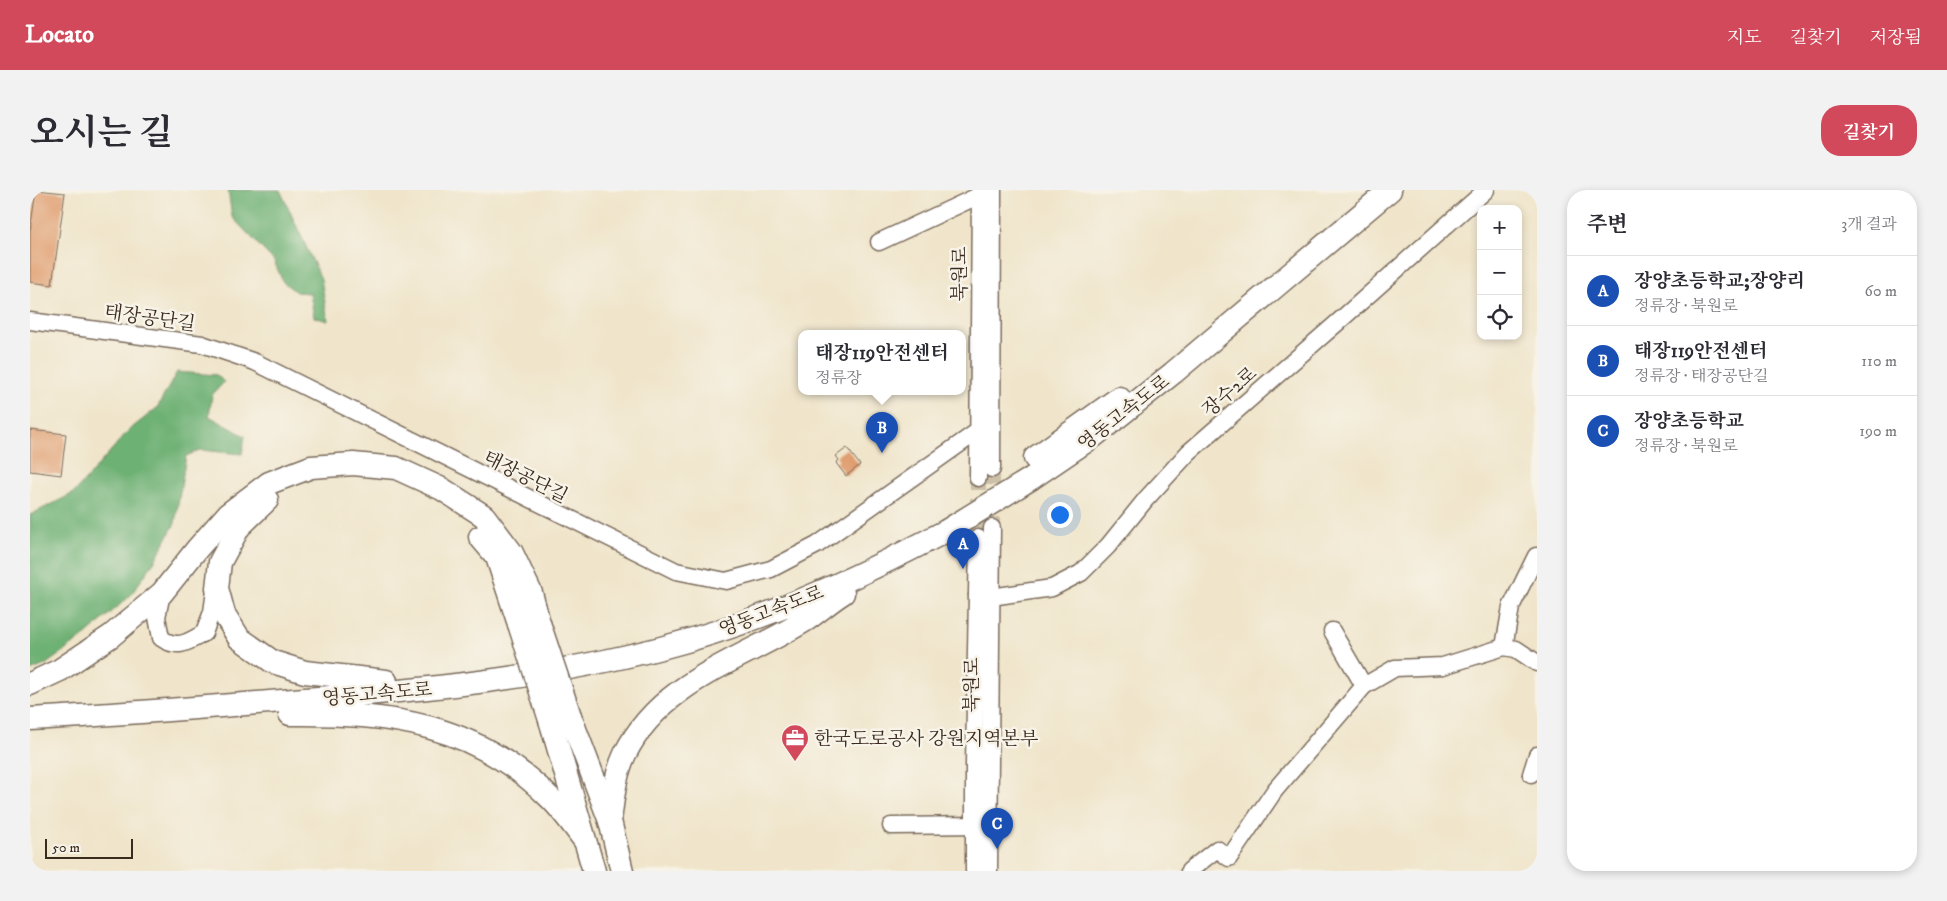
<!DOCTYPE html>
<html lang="ko">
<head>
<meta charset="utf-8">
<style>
	:root { --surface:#fff; --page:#f2f2f3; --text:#2b2b33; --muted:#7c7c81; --line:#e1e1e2; --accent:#d1495b }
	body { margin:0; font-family:"IM FELL DW Pica","Noto Serif KR",serif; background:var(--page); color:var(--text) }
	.controls { position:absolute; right:15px; top:15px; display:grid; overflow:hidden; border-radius:10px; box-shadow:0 2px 8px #0003 }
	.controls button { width:45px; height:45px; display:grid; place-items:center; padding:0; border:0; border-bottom:1px solid var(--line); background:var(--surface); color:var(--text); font:25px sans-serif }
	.scale { position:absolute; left:15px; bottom:12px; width:88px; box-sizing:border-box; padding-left:5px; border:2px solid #3b2a1e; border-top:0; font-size:14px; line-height:18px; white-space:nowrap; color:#3b2a1e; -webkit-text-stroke:4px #f7f3e8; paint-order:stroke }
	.you { position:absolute; left:1029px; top:324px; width:18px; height:18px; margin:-12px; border:4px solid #fff; border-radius:50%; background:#1a73e8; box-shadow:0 0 0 8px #1a73e833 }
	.badge { display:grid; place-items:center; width:32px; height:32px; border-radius:50%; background:var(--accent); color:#fff; font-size:16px; font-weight:700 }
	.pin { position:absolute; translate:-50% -41px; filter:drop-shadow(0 1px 2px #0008) }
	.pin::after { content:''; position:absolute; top:26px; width:18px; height:15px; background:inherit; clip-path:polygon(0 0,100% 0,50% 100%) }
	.popup { position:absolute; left:768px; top:140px; width:168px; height:65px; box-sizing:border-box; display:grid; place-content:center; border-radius:10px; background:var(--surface); filter:drop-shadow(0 1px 4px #0005); font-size:16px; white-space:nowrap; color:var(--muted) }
	.popup b { font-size:19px; color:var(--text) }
	.popup::after { content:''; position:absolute; left:50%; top:100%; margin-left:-10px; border:10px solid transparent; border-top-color:var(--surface) }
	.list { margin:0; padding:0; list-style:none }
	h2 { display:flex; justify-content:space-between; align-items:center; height:65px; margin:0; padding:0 20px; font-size:21px }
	h2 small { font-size:16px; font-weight:400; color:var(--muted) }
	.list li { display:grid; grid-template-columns:32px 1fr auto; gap:15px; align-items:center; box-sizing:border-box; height:70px; padding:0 20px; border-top:1px solid var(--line) }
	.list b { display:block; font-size:19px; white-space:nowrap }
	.list p { margin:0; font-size:16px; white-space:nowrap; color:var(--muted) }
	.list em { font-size:16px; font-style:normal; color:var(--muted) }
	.icon { flex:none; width:28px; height:28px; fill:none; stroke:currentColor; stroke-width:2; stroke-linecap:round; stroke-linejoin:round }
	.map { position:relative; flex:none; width:1507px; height:681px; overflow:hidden; border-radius:20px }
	header { display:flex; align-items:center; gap:30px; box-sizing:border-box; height:70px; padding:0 25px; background:var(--accent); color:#fff }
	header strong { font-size:24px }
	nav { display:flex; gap:28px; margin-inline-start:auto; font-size:18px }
	.intro { display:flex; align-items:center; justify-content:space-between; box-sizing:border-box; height:120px; padding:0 30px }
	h1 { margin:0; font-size:35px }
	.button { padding:12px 22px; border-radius:20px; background:var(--accent); color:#fff; font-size:18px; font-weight:700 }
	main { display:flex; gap:30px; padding:0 30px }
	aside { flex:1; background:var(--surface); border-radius:20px; box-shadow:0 2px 8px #0003 }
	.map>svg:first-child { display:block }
	.forest { fill:#6eb174; stroke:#546e49 }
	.building { fill:#e09e6f }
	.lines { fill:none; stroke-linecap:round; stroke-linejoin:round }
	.minor-tunnel { stroke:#ccc0a8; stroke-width:16; stroke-dasharray:16 8; stroke-linecap:butt }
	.minor-casing { stroke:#7a6b5b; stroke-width:19 }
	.highway-casing { stroke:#7a6b5b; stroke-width:25 }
	.minor { stroke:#fff; stroke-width:16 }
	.highway { stroke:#fff; stroke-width:22 }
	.highway-bridge-casing { stroke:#7a6b5b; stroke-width:25; stroke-linecap:butt }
	.highway-bridge { stroke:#fff; stroke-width:22 }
	.labels { text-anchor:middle; stroke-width:5; stroke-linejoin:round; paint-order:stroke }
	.street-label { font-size:19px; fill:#3b2a1e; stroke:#f7f3e8 }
	.poi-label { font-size:19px; fill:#3b2a1e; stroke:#f7f3e8; text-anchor:start }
</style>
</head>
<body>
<header>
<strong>Locato</strong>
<nav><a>지도</a><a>길찾기</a><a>저장됨</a></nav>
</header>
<div class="intro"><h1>오시는 길</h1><a class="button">길찾기</a></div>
<main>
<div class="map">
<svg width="1507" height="681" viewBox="0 0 1507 681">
	<rect width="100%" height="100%" fill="#f7f3e8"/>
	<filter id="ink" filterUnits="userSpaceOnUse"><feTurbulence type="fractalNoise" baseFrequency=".02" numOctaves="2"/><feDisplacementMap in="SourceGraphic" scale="10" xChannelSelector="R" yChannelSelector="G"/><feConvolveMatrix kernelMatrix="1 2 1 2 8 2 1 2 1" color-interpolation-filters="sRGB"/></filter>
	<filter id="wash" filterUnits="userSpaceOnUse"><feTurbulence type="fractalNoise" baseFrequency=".0096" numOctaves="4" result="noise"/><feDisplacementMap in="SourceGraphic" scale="20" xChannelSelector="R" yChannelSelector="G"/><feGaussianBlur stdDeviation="1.12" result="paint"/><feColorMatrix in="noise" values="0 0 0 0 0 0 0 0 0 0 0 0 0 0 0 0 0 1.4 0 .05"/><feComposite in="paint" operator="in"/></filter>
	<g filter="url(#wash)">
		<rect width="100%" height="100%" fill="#f0e5cb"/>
		<g class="forest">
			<polygon points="198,0 250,0 291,89 298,131 284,127 280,103 266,102 253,92 244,71 202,27"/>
			<polygon points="147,182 187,185 194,192 182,205 179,226 215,246 212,264 170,260 156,266 145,333 124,372 100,406 52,448 15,475 0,481 0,325 44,303 98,241 127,218"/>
		</g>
		<g id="blocks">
			<g class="building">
				<polygon points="6,0 35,3 22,95 0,92 0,41"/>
				<polygon points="0,240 36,244 31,285 0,281"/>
				<polygon points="817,258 830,275 816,286 806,273 809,270 806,266"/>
			</g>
		</g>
	</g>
	<g filter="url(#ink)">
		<use href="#blocks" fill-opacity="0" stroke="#7a6b5b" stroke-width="1"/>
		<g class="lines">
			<g class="minor-tunnel">
				<polyline points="962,279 962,338"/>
				<polyline points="948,348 948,288"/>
			</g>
			<g class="minor-casing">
				<g id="minor">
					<polyline points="849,52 950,5 959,5"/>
					<polyline points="0,131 172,154 225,172 646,381 696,391 741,379 787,355 948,241"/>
					<polyline points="962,279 963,0"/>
					<polyline points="948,288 950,0"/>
					<path d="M132,403L127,427L131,448C148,460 158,452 174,443L182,422L185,401"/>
					<polyline points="947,405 961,407 1022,398 1051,383 1078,356 1116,309 1159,262 1307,133 1456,0"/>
					<polyline points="1302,441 1334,496"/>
					<polyline points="1474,457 1481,417 1506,366"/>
					<polyline points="1501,584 1507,565"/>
					<polyline points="861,636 953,635"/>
					<polyline points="944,681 944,574 948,348"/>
					<polyline points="959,681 962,338"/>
					<polyline points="1159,681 1187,659 1199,668 1245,600 1334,496 1365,478 1413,476 1474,457 1486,459 1507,473"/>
				</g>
			</g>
			<g class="highway-casing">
				<g id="highway">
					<polyline points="1005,268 1089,208"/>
					<polyline points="1002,288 1064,246 1143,183 1360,0"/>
					<polyline points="237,310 209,337 190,372 187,398 194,424 209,448 243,472 275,482 356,491"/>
					<polyline points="450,347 467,367 489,434"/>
					<polyline points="0,494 30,480 81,446 132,403 167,359 198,324 239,293 281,277 323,274 366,278 412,299 454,326 482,363 501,403 509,433"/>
					<path d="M260,524C361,523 444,533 519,607C533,620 544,637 555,651"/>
					<polyline points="540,526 580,631 592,681"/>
					<path d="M0,529C92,524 183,517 275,509C395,500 514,488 631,458C731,432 825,389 916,341"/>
					<polyline points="521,533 564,681"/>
					<path d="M580,631C583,608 585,585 595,564C631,491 712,470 776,430C788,422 800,411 813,403"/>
				</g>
			</g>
			<use href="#minor" class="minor"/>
			<use href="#highway" class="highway"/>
			<g class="highway-bridge-casing">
				<g id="highway-bridge">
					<polyline points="916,341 1002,288"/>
					<polyline points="509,433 540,526"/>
					<polyline points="489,434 521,533"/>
				</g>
			</g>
			<use href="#highway-bridge" class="highway-bridge"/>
		</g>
	</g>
	<defs>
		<g id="office-pin" transform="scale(1.4375)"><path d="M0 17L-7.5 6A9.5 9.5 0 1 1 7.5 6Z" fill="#d1495b" stroke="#f7f3e8"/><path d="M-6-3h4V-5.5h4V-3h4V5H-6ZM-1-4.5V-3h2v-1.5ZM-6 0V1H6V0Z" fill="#fff"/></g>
	</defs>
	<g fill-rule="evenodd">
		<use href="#office-pin" x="765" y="548"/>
	</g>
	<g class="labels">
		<g class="street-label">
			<text transform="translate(929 84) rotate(-90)" y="7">북원로</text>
			<text transform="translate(120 127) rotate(8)" y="7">태장공단길</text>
			<text transform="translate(1199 201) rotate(-41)" y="7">장수2로</text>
			<text transform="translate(1093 222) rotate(-38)" y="7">영동고속도로</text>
			<text transform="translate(496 286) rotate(27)" y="7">태장공단길</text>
			<text transform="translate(741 420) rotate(-21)" y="7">영동고속도로</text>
			<text transform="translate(941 495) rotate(-90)" y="7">북원로</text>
			<text transform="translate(347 503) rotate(-5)" y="7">영동고속도로</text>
		</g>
		<g class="poi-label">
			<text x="784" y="555">한국도로공사 강원지역본부</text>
		</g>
	</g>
</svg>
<div class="controls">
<button>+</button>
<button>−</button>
<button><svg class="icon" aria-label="locate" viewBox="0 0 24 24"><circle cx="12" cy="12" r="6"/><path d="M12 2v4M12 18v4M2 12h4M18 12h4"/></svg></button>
</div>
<div class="scale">50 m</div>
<div class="you"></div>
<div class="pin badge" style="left:933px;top:379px;background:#1a4fb4">A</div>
<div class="pin badge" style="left:852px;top:263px;background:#1a4fb4">B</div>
<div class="popup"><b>태장119안전센터</b>정류장</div>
<div class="pin badge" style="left:967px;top:659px;background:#1a4fb4">C</div>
</div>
<aside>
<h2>주변<small>3개 결과</small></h2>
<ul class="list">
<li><span class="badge" style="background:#1a4fb4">A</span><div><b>장양초등학교;장양리</b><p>정류장 · 북원로</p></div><em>60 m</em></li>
<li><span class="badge" style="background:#1a4fb4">B</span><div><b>태장119안전센터</b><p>정류장 · 태장공단길</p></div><em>110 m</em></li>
<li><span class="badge" style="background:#1a4fb4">C</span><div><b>장양초등학교</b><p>정류장 · 북원로</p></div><em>190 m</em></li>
</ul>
</aside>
</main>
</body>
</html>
